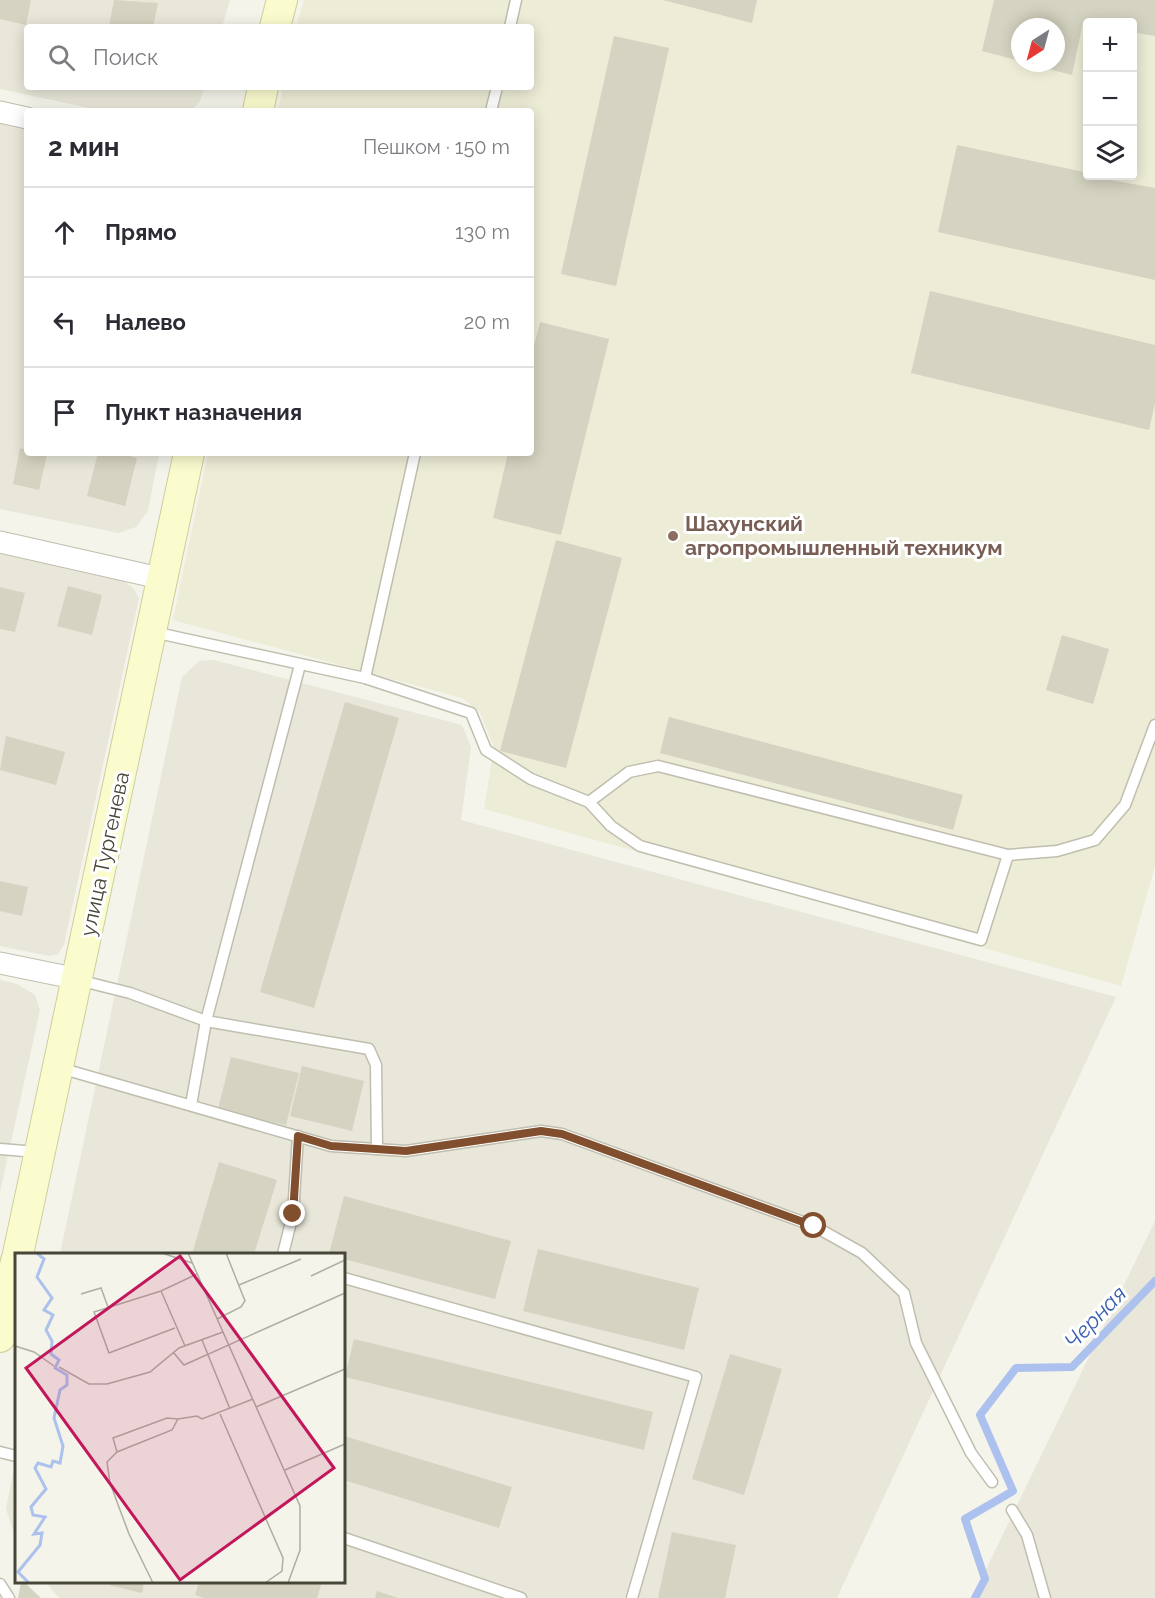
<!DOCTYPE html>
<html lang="ru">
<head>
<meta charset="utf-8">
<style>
	:root { --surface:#fff; --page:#f2f2f3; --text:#2b2b33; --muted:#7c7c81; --line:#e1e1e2 }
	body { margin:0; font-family:Raleway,sans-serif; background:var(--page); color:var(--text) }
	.controls { position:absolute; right:18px; top:18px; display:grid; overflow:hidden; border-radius:6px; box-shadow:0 3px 15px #0003 }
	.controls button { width:54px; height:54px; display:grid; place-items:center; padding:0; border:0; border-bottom:2px solid var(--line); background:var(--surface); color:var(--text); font:30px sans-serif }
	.compass { position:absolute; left:1011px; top:18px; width:54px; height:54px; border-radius:50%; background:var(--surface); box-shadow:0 3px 15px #0003; rotate:216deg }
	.stop { position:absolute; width:18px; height:18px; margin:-14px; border:4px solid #824f2e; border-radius:50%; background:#fff }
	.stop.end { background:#824f2e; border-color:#fff; box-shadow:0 2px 6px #0008 }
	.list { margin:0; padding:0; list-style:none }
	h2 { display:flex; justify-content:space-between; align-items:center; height:78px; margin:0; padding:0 24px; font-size:26px }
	h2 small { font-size:20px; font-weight:400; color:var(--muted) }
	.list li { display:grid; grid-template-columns:39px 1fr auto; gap:18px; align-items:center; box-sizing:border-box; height:90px; padding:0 24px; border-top:2px solid var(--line) }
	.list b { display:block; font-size:22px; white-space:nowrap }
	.list em { font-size:20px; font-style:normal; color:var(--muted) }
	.icon { flex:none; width:33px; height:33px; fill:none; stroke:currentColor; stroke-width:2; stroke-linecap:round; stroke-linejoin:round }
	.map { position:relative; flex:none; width:1155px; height:1598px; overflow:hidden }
	.search { position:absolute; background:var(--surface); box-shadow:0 3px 15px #0003; left:24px; top:24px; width:510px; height:66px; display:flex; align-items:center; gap:15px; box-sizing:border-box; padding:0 21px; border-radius:6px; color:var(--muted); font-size:22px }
	.panel { position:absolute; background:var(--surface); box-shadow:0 3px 15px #0003; left:24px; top:108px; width:510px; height:348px; border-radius:6px }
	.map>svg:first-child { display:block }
	.residential { fill:#e8e7d9 }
	.education { fill:#edecd6; fill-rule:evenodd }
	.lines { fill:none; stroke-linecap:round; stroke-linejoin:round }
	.stream { stroke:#acc1ed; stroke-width:8 }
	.building { fill:#d5d3c1 }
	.lane-casing { stroke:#c0beae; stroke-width:13 }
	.street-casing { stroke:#c0beae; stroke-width:23 }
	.secondary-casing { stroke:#cece9b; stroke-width:32 }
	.lane { stroke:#fff; stroke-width:10 }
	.street { stroke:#fff; stroke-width:21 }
	.secondary { stroke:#fbfcce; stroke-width:30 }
	.route { stroke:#824f2e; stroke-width:8 }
	.education-dot { fill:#8d6e63; stroke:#fff; stroke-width:2 }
	.labels { text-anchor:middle; stroke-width:6; stroke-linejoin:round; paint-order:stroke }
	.education-label { font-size:21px; font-weight:bold; fill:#785e54; stroke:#fff; text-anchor:start }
	.street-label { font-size:21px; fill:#484639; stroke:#fff }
	.water-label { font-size:22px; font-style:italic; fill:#375daf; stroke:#fff }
	.inset-river { fill:none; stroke:#acc1ed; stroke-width:3 }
	.inset-road { fill:none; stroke:#afaea4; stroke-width:1.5 }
	.view { fill:#c2185b; fill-opacity:0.15; stroke:#c2185b; stroke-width:3 }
	.inset-edge { fill:none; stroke:#484639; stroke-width:3 }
</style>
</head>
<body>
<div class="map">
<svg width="1155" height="1598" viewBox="0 0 1155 1598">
	<rect width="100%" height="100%" fill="#f4f4eb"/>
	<g class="residential">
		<polygon points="0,0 230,0 222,27 27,27 27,87 204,87 200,101 191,111 103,111 0,89"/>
		<polygon points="0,121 27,127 27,453 159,453 148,511 136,527 119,533 0,509"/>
		<polygon points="0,552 123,580 134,589 139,598 64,945 58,954 49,956 0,946"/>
		<polygon points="214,660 462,725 471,747 461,820 1116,997 837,1598 59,1598 46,1582 344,1582 344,1254 60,1254 182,677 199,661"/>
		<polygon points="0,980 17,984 35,995 40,1010 0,1192"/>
		<polygon points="1155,1221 1155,1598 972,1598"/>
		<polygon points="16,1458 16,1539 6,1509"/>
	</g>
	<path class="education" d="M304,0H1155V866L1121,986L484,809L494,748L480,712L462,698L173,620L208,453H531V111H278L283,87H531V27H296ZM1088,22H1132V176H1088ZM1020,27H1056V63H1020Z"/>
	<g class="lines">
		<polyline class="stream" points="975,1598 985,1579 965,1519 1013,1491 980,1415 1016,1368 1072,1367 1155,1281"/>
	</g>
	<g class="building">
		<polygon points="0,0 31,0 26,25 0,19"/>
		<polygon points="114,0 158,3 153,27 109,27"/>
		<polygon points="663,0 757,0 752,23"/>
		<polygon points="994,0 1155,0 1155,36 1132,32 1132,22 1083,22 1072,75 1029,64 1056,63 1056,27 1020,27 1020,61 982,51"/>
		<polygon points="614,36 669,48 616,286 561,274"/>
		<polygon points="957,145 1088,173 1088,176 1155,188 1155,280 938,232"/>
		<polygon points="930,291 1155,345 1155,403 1149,430 911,373"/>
		<polygon points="540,322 609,339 561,535 493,518 508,453 531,453 531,358"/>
		<polygon points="20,448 27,450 27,453 47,454 39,490 13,484"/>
		<polygon points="98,453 116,453 137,458 125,506 87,496"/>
		<polygon points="556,540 622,558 566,768 500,751"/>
		<polygon points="68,586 102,595 92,635 57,626"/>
		<polygon points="0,587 25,593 15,632 0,629"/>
		<polygon points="1062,635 1109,649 1093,704 1046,690"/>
		<polygon points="345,702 399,718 314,1008 260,992"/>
		<polygon points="669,717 963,795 953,830 660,753"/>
		<polygon points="6,736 65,752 56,785 0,770"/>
		<polygon points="0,881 28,887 22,916 0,911"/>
		<polygon points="231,1057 299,1073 286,1125 218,1109"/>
		<polygon points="302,1066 364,1081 352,1131 290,1116"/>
		<polygon points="219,1162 277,1180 254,1254 192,1254"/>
		<polygon points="344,1196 511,1241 495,1299 344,1259 344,1254 329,1254"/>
		<polygon points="538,1249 699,1288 684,1350 523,1311"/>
		<polygon points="354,1339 653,1412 644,1450 345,1377"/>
		<polygon points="730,1354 782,1369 744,1495 692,1479"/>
		<polygon points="344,1436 512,1487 499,1528 344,1480"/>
		<polygon points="672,1532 736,1545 725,1598 658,1598"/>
		<polygon points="21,1582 24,1582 41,1598 18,1598"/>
		<polygon points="110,1582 144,1582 142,1593 109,1585"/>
		<polygon points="199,1582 322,1582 317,1598 204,1598 195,1595"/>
		<polygon points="377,1591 398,1598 375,1598"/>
	</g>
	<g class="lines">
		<g class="lane-casing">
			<g id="lane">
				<polyline points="510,27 516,0"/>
				<polyline points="491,111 497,87"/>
				<polyline points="153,632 365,678 471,713 486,750 531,779 589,802 629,772 658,766 1008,855 1057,851 1095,840 1125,805 1155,725"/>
				<polyline points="365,678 415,453"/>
				<polyline points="589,802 611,826 640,846 981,940 1008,855"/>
				<polyline points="78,980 130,993 206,1021 369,1049 376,1065 377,1149"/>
				<polyline points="60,1068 331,1146 406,1151 541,1131 562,1134 814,1226 862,1253 904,1293 916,1343 971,1453 992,1482"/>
				<polyline points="191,1105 206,1021 300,665"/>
				<polyline points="0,1149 37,1152"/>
				<polyline points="283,1254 293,1214 298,1136"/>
				<polyline points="344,1278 696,1377 632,1598"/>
				<polyline points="0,1452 16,1456"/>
				<polyline points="1012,1510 1027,1535 1045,1598"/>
				<polyline points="344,1538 521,1598"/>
				<polyline points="0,1584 9,1598"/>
			</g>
		</g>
		<g class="street-casing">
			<g id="street">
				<polyline points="0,112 27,118"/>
				<polyline points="0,542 164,579"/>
				<polyline points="0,963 78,979"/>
			</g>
		</g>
		<g class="secondary-casing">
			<g id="secondary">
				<polyline points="275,27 282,0"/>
				<polyline points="258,111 263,87"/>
				<polyline points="18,1254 189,453"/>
				<polyline points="0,1337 16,1261"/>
			</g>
		</g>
		<use href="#lane" class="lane"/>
		<use href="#street" class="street"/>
		<use href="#secondary" class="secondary"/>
	</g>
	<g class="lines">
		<polyline class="route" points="293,1214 298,1136 331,1146 406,1151 541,1131 562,1134 814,1226"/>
	</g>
	<circle class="education-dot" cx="673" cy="536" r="6"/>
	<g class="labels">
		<g class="education-label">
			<text x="685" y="531">Шахунский<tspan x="685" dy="24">агропромышленный техникум</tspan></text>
		</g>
		<g class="street-label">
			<text transform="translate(105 854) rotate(-78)" y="7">улица Тургенева</text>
		</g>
		<g class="water-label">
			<text transform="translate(1095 1317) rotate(-46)" y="8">Черная</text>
		</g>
	</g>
	<g transform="translate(15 1253)">
		<rect width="330" height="330" fill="#f4f4eb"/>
		<path class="inset-river" d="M14,330L3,319L25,292L27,280L19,281L30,264L18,262L16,254L31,236L20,215L23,210L36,214L38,208L45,210L48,193L39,165L45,137L52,132V122L40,115L44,107L36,101L37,88L31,77L38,62L29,57L37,45L22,24L29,6L22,0"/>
		<path class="inset-road" d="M147,0L177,10M173,0L285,253V297L273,330M296,23L330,7M224,32L286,6M146,38L170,93M66,41L86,35L93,54M202,66L226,54L230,48L211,0M160,75L94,100L79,59L146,38L182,21M187,87L215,156M0,93L19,99L39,113M158,99L169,112L330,40M44,114L74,131H92L135,119L164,95L208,79M241,154L330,116M205,161L268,305L267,318L250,330M102,199L98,185L152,165L163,166M270,217L330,191M138,330L114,281L95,230L92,209L102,199L157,177L163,166L182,163L187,166L238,146"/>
		<path class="view" d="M165,3L319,215L165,327L11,115Z"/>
		<rect width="330" height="330" class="inset-edge"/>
	</g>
</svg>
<div class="controls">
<button>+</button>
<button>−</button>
<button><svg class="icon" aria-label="layers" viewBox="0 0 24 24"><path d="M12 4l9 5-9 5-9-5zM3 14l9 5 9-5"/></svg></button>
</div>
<svg class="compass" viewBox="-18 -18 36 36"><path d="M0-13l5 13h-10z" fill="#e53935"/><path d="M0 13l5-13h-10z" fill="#7c7c81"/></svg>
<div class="stop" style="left:814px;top:1226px"></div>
<div class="stop end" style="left:293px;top:1214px"></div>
<div class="search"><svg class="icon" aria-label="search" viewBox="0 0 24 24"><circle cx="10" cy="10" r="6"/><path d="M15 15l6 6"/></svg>Поиск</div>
<section class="panel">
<h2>2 мин<small>Пешком · 150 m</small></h2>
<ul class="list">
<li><svg class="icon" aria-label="ahead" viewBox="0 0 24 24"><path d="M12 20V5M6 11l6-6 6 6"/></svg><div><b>Прямо</b></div><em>130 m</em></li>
<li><svg class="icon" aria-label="left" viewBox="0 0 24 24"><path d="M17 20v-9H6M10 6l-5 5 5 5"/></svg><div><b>Налево</b></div><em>20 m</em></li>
<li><svg class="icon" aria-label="arrive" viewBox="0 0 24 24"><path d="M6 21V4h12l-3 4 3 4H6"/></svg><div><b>Пункт назначения</b></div></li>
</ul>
</section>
</div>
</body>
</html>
